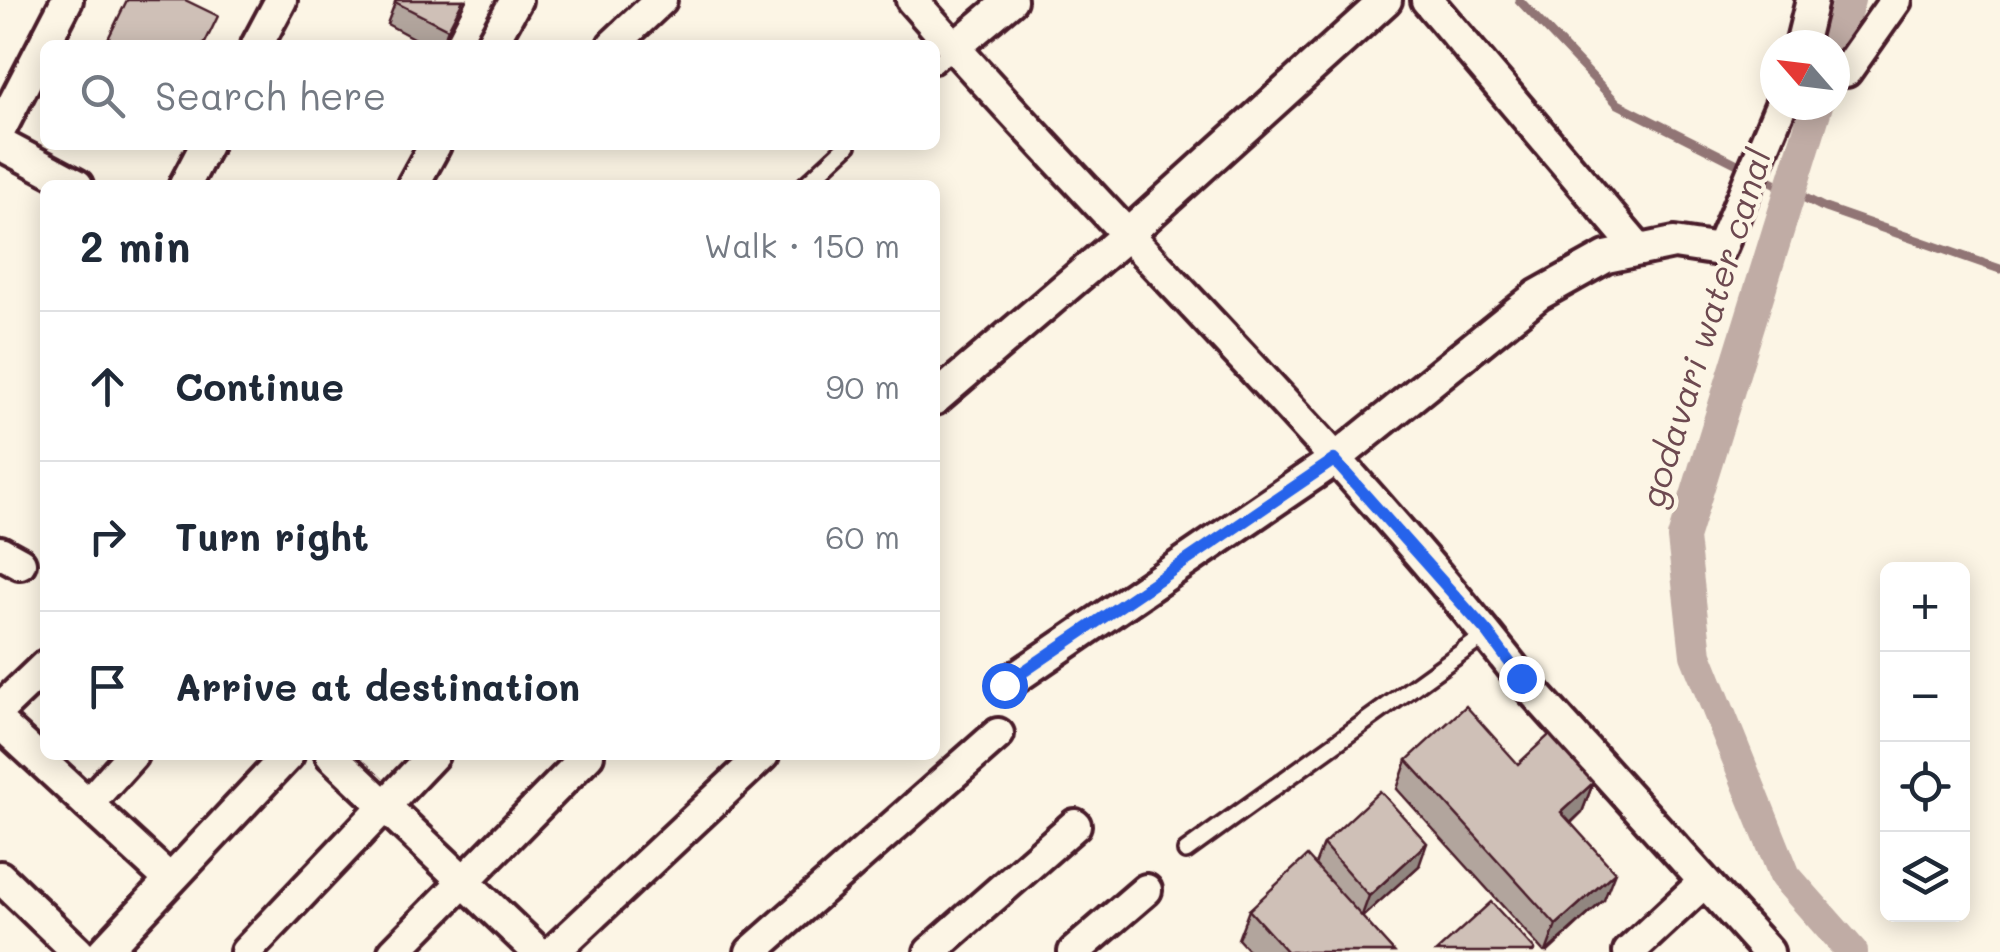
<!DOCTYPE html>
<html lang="en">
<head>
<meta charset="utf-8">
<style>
	:root { --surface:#fff; --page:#f2f2f3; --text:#1f2937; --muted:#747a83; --line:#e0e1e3 }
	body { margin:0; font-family:Mali,sans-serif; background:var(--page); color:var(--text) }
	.controls { position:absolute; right:30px; bottom:30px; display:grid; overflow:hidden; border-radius:15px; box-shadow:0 5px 25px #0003 }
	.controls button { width:90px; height:90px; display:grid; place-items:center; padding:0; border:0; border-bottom:2px solid var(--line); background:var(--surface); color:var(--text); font:50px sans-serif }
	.compass { position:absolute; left:1760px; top:30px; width:90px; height:90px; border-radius:50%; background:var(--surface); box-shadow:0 5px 25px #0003; rotate:298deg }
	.stop { position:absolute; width:30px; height:30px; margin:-22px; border:8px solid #2563eb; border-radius:50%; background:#fff }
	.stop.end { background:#2563eb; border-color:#fff; box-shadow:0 2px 10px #0008 }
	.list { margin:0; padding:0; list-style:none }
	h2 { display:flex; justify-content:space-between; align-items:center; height:130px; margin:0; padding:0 40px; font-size:42px }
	h2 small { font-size:32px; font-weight:400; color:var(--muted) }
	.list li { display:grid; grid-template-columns:65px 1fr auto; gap:30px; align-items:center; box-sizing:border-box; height:150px; padding:0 40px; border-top:2px solid var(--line) }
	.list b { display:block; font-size:38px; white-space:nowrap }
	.list em { font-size:32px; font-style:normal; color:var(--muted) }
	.icon { flex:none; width:55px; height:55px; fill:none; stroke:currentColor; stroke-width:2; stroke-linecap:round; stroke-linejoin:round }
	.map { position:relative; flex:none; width:2000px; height:952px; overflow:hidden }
	.search { position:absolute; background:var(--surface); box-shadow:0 5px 25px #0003; left:40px; top:40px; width:900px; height:110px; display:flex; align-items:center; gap:25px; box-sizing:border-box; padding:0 35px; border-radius:15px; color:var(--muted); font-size:38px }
	.panel { position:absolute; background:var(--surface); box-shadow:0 5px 25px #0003; left:40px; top:180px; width:900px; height:580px; border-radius:15px }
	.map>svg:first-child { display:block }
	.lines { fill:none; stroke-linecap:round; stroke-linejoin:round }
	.stream { stroke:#917474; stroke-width:9 }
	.canal { stroke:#c0aca5; stroke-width:32 }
	.lane-casing { stroke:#4a1f2b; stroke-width:22 }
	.street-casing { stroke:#4a1f2b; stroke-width:38 }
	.lane { stroke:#fcf5e5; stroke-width:15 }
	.street { stroke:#fcf5e5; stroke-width:30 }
	.wall { fill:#b2a59d; stroke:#4a1f2b; stroke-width:2.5 }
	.shaded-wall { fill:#918680; stroke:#4a1f2b; stroke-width:2.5 }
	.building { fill:#cfc0b7; stroke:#4a1f2b; stroke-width:2.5 }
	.route { stroke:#2563eb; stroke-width:12 }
	.labels { text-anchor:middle; stroke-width:9; stroke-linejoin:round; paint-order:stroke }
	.water-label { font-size:35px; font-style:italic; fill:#6d4950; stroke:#fcf5e5 }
</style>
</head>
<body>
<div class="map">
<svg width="2000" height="952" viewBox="0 0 2000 952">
	<rect width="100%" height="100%" fill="#fcf5e5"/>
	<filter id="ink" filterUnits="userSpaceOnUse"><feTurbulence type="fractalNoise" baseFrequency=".01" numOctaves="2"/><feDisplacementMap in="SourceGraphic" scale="20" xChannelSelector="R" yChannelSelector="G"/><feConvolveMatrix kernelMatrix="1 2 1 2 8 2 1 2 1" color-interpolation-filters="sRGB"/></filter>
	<g filter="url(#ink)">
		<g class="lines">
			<polyline class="stream" points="1519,0 1618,104 1825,208 2000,269"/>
			<g class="canal">
				<polyline points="1835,46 1849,0"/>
				<polyline points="1817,105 1683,538 1696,655 1785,876 1852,952"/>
			</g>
			<g class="lane-casing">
				<g id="lane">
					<polyline points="935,65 954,48"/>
					<polyline points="805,185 848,145"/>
					<polyline points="1186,851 1487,634"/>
				</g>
			</g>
			<g class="street-casing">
				<g id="street">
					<path d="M912,0C1112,228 1334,438 1521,678L1768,952"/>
					<polyline points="1427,0 1639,250"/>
					<polyline points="257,45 281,0"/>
					<polyline points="491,45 516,0"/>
					<polyline points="613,45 661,0"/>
					<polyline points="1801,45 1812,0"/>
					<polyline points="954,48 1011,0"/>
					<polyline points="1835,68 1846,71 1896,0"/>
					<polyline points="0,130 67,0"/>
					<polyline points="0,144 77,185"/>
					<polyline points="185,185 206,145"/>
					<polyline points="413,185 435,145"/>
					<polyline points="935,399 1128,234 1386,0"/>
					<polyline points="0,552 20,563"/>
					<polyline points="1005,685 1334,460 1538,295 1606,257 1674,243 1720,250 1781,105"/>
					<polyline points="0,709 45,666"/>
					<polyline points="0,723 170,880"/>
					<polyline points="331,755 538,952"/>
					<polyline points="88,804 132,755"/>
					<polyline points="0,877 78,952"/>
					<polyline points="103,952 288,755"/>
					<polyline points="246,952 433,755"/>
					<polyline points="394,952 588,755"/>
					<polyline points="553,952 763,755"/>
					<polyline points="751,952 998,734"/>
					<polyline points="930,952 1075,825"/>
					<polyline points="1074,952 1146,890"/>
					<polyline points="1629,952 1704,882"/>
				</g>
			</g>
			<use href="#lane" class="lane"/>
			<use href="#street" class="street"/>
		</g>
		<g class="wall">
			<polygon points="396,0 466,0 443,45 426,45 387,24"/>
			<polygon points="1407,760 1518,764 1593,783 1582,812 1571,823 1604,900 1548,952 1544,952 1397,789"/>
			<polygon points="1323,844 1419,866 1362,917 1394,952 1250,952 1238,939 1249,910 1315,865"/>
		</g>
		<g class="shaded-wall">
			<polygon points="463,0 466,0 442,45 448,29"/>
			<polygon points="1593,783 1582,812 1551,841 1561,812"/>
			<polygon points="1427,843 1419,866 1361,918 1369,896"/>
			<polygon points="1615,872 1604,900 1546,952 1556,925"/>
		</g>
		<g class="building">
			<polygon points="127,0 185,0 218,16 204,45 105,45"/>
			<polygon points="396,0 463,0 448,29 395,2"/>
			<polygon points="1466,706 1518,764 1549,735 1593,783 1561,812 1615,872 1556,925 1407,760"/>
			<polygon points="1380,791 1427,843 1369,896 1323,844"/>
			<polygon points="1307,856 1394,952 1287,952 1249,910"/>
			<polygon points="1491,902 1535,950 1533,952 1436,952"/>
		</g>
	</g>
	<g class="lines" filter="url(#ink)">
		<polyline class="route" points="1004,685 1334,460 1488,633 1521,678"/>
	</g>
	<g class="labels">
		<g class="water-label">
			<text transform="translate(1706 328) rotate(-73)" y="12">godavari water canal</text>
		</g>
	</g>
</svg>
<div class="controls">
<button>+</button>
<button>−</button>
<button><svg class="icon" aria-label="locate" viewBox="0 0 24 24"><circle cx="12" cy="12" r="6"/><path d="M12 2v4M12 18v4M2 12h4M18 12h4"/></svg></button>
<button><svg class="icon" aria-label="layers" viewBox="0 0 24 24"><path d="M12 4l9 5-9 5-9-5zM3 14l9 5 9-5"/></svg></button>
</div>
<svg class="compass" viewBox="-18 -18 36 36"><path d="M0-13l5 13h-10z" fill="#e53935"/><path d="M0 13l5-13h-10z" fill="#747a83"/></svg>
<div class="stop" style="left:1004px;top:685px"></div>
<div class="stop end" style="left:1521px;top:678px"></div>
<div class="search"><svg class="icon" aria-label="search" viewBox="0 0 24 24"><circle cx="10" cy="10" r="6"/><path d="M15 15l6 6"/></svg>Search here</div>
<section class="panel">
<h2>2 min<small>Walk · 150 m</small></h2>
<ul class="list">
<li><svg class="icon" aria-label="ahead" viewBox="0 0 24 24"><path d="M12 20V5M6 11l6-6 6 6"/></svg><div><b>Continue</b></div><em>90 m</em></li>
<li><svg class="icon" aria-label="right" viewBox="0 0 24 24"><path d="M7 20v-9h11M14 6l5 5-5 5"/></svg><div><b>Turn right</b></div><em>60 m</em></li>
<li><svg class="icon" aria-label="arrive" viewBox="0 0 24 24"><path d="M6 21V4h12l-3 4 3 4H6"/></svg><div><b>Arrive at destination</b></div></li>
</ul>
</section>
</div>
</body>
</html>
